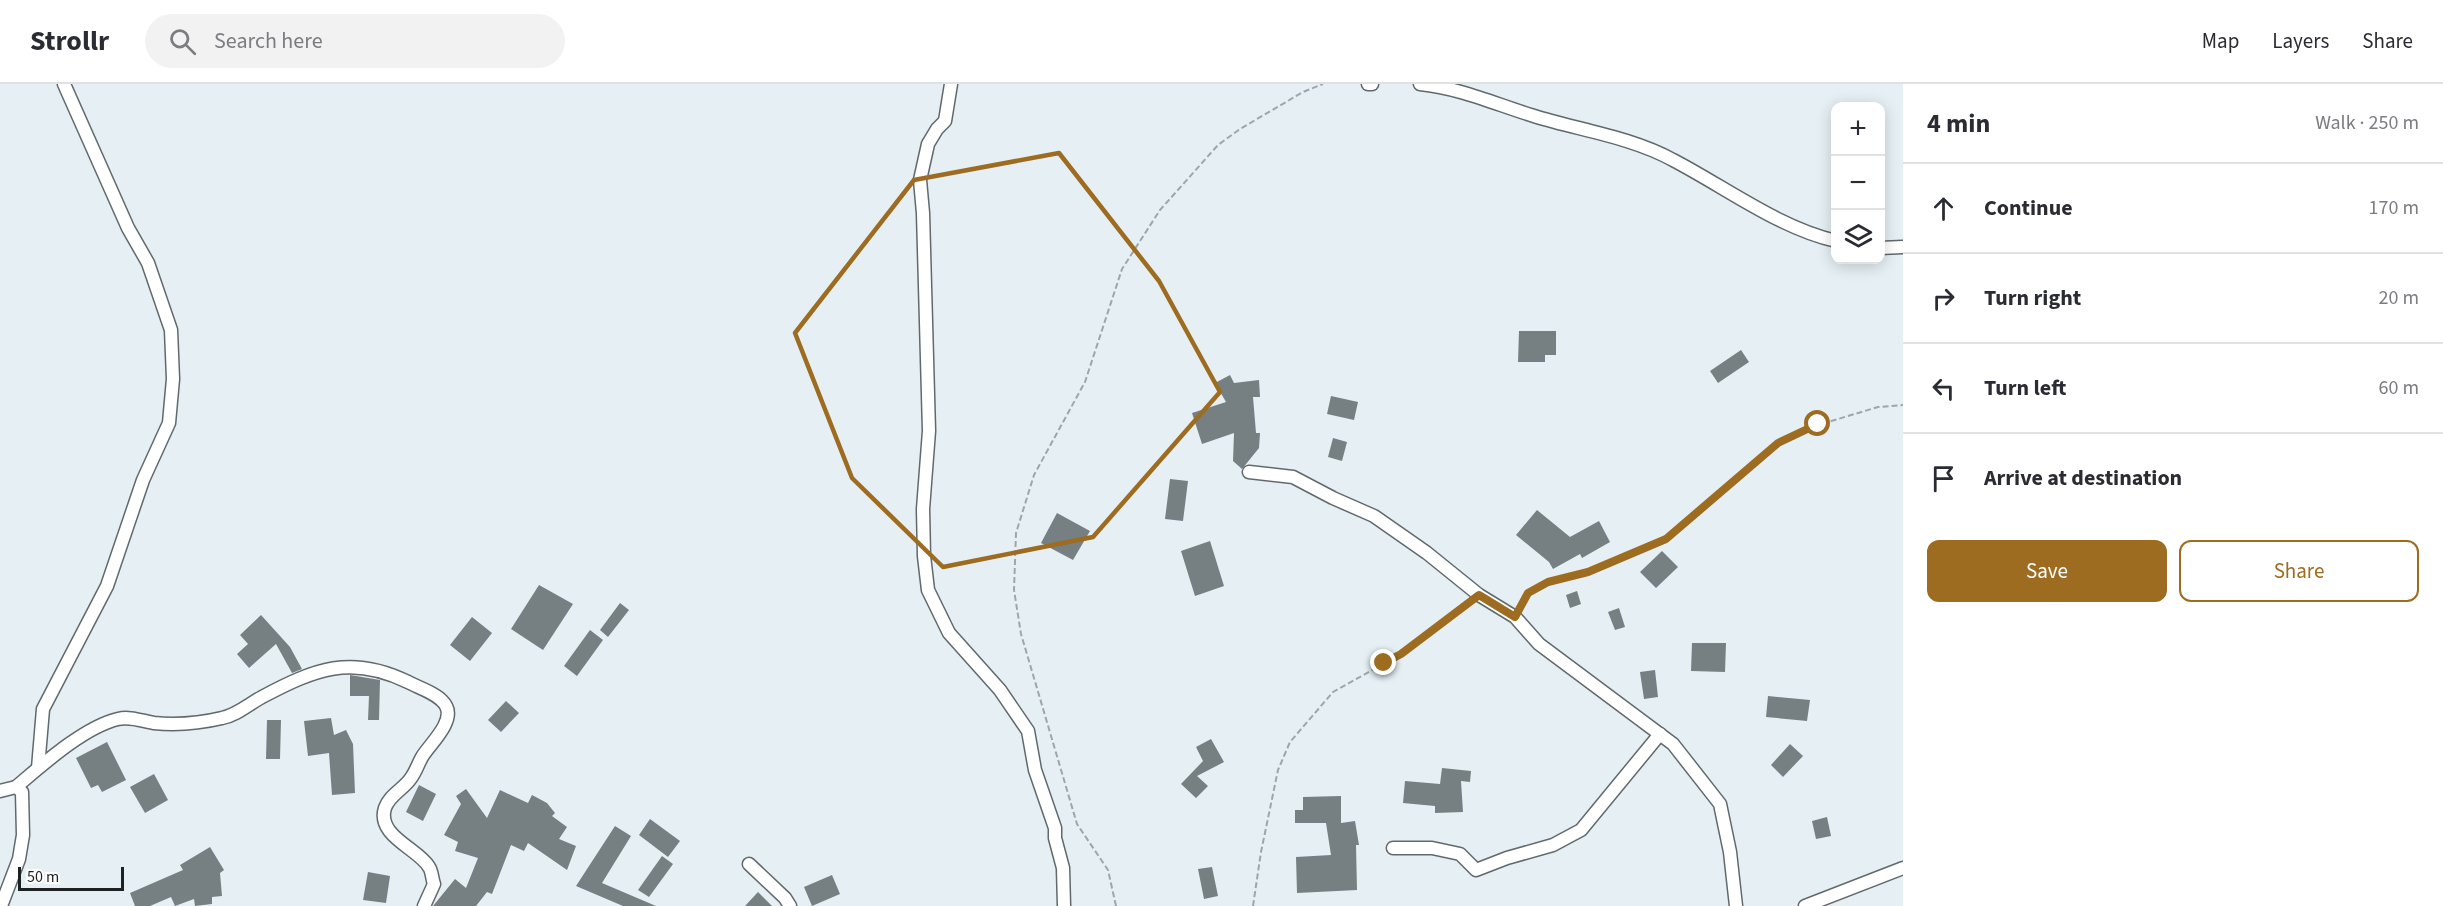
<!DOCTYPE html>
<html lang="en">
<head>
<meta charset="utf-8">
<style>
	:root { --surface:#fff; --page:#f2f2f3; --text:#2b2b33; --muted:#7c7c81; --line:#e1e1e2; --accent:#9d6c20 }
	body { margin:0; font-family:"Source Sans 3",sans-serif; background:var(--page); color:var(--text) }
	.controls { position:absolute; right:18px; top:18px; display:grid; overflow:hidden; border-radius:12px; box-shadow:0 3px 15px #0003 }
	.controls button { width:54px; height:54px; display:grid; place-items:center; padding:0; border:0; border-bottom:2px solid var(--line); background:var(--surface); color:var(--text); font:30px sans-serif }
	.scale { position:absolute; left:18px; bottom:15px; width:106px; box-sizing:border-box; padding-left:6px; border:3px solid #1e2122; border-top:0; font-size:16px; line-height:21px; white-space:nowrap; color:#1e2122; -webkit-text-stroke:4px #fff; paint-order:stroke }
	.stop { position:absolute; width:18px; height:18px; margin:-14px; border:4px solid #9d6c20; border-radius:50%; background:#fff }
	.stop.end { background:#9d6c20; border-color:#fff; box-shadow:0 2px 6px #0008 }
	.list { margin:0; padding:0; list-style:none }
	h2 { display:flex; justify-content:space-between; align-items:center; height:78px; margin:0; padding:0 24px; font-size:26px }
	h2 small { font-size:20px; font-weight:400; color:var(--muted) }
	.list li { display:grid; grid-template-columns:39px 1fr auto; gap:18px; align-items:center; box-sizing:border-box; height:90px; padding:0 24px; border-top:2px solid var(--line) }
	.list b { display:block; font-size:22px; white-space:nowrap }
	.list em { font-size:20px; font-style:normal; color:var(--muted) }
	.actions { display:flex; gap:12px; padding:18px 24px }
	.actions a { flex:1; padding:14px 0; border:2px solid var(--accent); border-radius:12px; text-align:center; font-size:21px; color:var(--accent) }
	.actions .main { background:var(--accent); color:#fff }
	.icon { flex:none; width:33px; height:33px; fill:none; stroke:currentColor; stroke-width:2; stroke-linecap:round; stroke-linejoin:round }
	.map { position:relative; flex:none; width:1903px; height:822px; overflow:hidden }
	header { display:flex; align-items:center; gap:36px; box-sizing:border-box; height:84px; padding:0 30px; background:var(--surface); border-bottom:2px solid var(--line) }
	header strong { font-size:28px }
	nav { display:flex; gap:33px; margin-inline-start:auto; font-size:21px }
	.search { width:420px; height:54px; background:var(--page); display:flex; align-items:center; gap:15px; box-sizing:border-box; padding:0 21px; border-radius:33px; color:var(--muted); font-size:22px }
	main { display:flex }
	aside { flex:1; background:var(--surface) }
	.map>svg:first-child { display:block }
	.building { fill:#767f82 }
	.lines { fill:none; stroke-linecap:round; stroke-linejoin:round }
	.street-casing { stroke:#61696d; stroke-width:15 }
	.path { stroke:#9ea6a8; stroke-width:2; stroke-dasharray:6 3; stroke-linecap:butt }
	.street { stroke:#fff; stroke-width:12 }
	.route { stroke:#9d6c20; stroke-width:8 }
	.marked { fill:none; stroke:#9d6c20; stroke-width:4.5; stroke-linejoin:round }
</style>
</head>
<body>
<header>
<strong>Strollr</strong>
<div class="search"><svg class="icon" aria-label="search" viewBox="0 0 24 24"><circle cx="10" cy="10" r="6"/><path d="M15 15l6 6"/></svg>Search here</div>
<nav><a>Map</a><a>Layers</a><a>Share</a></nav>
</header>
<main>
<div class="map">
<svg width="1903" height="822" viewBox="0 0 1903 822">
	<rect width="100%" height="100%" fill="#e6f0f4"/>
	<g class="building">
		<polygon points="1519,247 1556,247 1556,271 1545,271 1545,278 1518,278"/>
		<polygon points="1741,266 1749,278 1718,299 1710,287"/>
		<polygon points="1230,291 1234,299 1259,296 1260,313 1253,313 1256,349 1260,349 1259,364 1242,385 1233,377 1234,349 1202,360 1192,329 1226,318 1215,299"/>
		<polygon points="1331,312 1358,318 1354,336 1327,330"/>
		<polygon points="1333,354 1347,358 1342,377 1328,373"/>
		<polygon points="1170,395 1188,397 1183,437 1165,435"/>
		<polygon points="1537,426 1570,453 1599,437 1610,458 1582,474 1580,470 1553,485 1549,478 1516,451"/>
		<polygon points="1057,429 1090,447 1073,476 1041,459"/>
		<polygon points="1210,457 1224,502 1195,512 1181,467"/>
		<polygon points="1662,467 1678,483 1656,504 1640,488"/>
		<polygon points="539,501 573,520 543,566 511,545"/>
		<polygon points="1577,507 1581,520 1570,524 1566,511"/>
		<polygon points="620,519 629,526 608,553 600,546"/>
		<polygon points="1619,524 1625,543 1615,546 1608,528"/>
		<polygon points="261,531 290,563 302,585 292,589 276,560 249,584 237,570 248,560 240,551"/>
		<polygon points="472,533 492,549 470,577 450,561"/>
		<polygon points="590,546 603,556 577,592 564,582"/>
		<polygon points="1692,559 1726,559 1725,588 1691,587"/>
		<polygon points="1655,586 1658,613 1644,615 1640,588"/>
		<polygon points="350,591 380,596 379,636 368,636 369,612 350,612"/>
		<polygon points="1768,612 1810,616 1807,637 1766,633"/>
		<polygon points="506,617 519,629 501,648 488,636"/>
		<polygon points="331,634 334,651 346,646 353,660 355,709 332,711 329,669 308,672 304,637"/>
		<polygon points="267,636 281,636 280,675 266,675"/>
		<polygon points="1211,655 1224,678 1197,692 1208,702 1196,714 1181,700 1203,677 1196,663"/>
		<polygon points="107,658 126,696 102,708 98,701 91,704 76,674"/>
		<polygon points="1790,660 1803,672 1783,693 1771,681"/>
		<polygon points="1442,684 1471,687 1470,698 1461,697 1463,728 1435,729 1435,722 1403,719 1405,697 1440,700"/>
		<polygon points="154,690 168,716 145,729 130,703"/>
		<polygon points="419,701 436,710 423,737 406,728"/>
		<polygon points="466,705 487,734 500,706 528,719 532,711 547,719 555,729 552,732 567,743 559,755 576,762 567,786 528,759 524,767 511,761 492,810 487,808 476,822 433,822 455,795 466,804 478,774 455,767 458,758 444,751 461,720 456,712"/>
		<polygon points="1341,712 1341,739 1355,737 1359,761 1356,761 1357,806 1297,809 1296,773 1331,771 1326,739 1295,739 1295,726 1303,726 1303,713"/>
		<polygon points="1827,733 1831,752 1816,755 1812,737"/>
		<polygon points="650,735 680,757 668,773 639,751"/>
		<polygon points="615,742 631,752 602,799 656,822 623,822 576,802"/>
		<polygon points="210,763 224,786 220,789 222,812 212,813 212,820 195,822 194,815 175,822 171,813 150,822 135,822 130,809 183,786 180,781"/>
		<polygon points="662,772 673,780 649,813 638,806"/>
		<polygon points="1212,783 1218,812 1204,815 1198,785"/>
		<polygon points="368,788 390,792 386,819 363,816"/>
		<polygon points="832,791 840,810 812,822 804,803"/>
		<polygon points="758,808 772,822 745,822"/>
	</g>
	<g class="lines">
		<g class="street-casing">
			<g id="street">
				<polyline points="951,0 945,37 937,45 928,60 920,96 923,129 929,347 923,425 924,472 928,506 949,549 1000,606 1028,647 1035,686 1055,744 1055,754 1063,784 1064,822"/>
				<polyline points="1368,0 1372,0"/>
				<path d="M1420,0C1460,4 1495,20 1534,32C1579,46 1631,53 1673,76C1725,103 1779,144 1836,157"/>
				<polyline points="1880,164 1903,163"/>
				<polyline points="1249,388 1293,393 1333,414 1374,432 1427,469 1479,511 1515,533 1539,560 1673,660 1720,720 1730,768 1736,822"/>
				<polyline points="38,684 43,625 107,502 143,396 169,339 173,295 171,246 148,179 128,144 64,0"/>
				<path d="M16,703C42,681 84,643 118,635C130,632 142,637 154,639C175,641 201,639 222,634C237,631 249,620 262,613C315,585 351,570 408,598C419,604 440,610 446,622C455,638 429,661 422,673C418,680 416,687 411,694C404,705 389,711 385,724C376,752 419,765 429,783C432,787 432,795 434,800L424,822"/>
				<polyline points="0,707 16,703 22,708 23,751 19,775 1,822"/>
				<polyline points="1393,764 1432,764 1460,770 1476,786 1507,774 1553,761 1581,746 1660,650"/>
				<polyline points="749,780 785,814 790,822"/>
				<polyline points="1805,822 1903,784"/>
			</g>
		</g>
		<g class="path">
			<polyline points="1521,523 1528,509 1548,498 1588,488 1666,455 1778,359 1818,341 1878,323 1903,321"/>
			<polyline points="1116,822 1108,786 1077,740 1021,550 1014,506 1016,449 1034,391 1085,298 1122,185 1160,126 1218,61 1240,45 1303,8 1323,0"/>
			<polyline points="1253,822 1261,768 1278,686 1290,658 1333,608 1401,570 1468,520"/>
		</g>
		<use href="#street" class="street"/>
	</g>
	<g class="lines">
		<polyline class="route" points="1384,579 1401,570 1479,511 1515,533 1528,509 1548,498 1588,488 1666,455 1778,359 1818,340"/>
	</g>
	<path class="marked" d="M1059,69L1159,197L1220,308L1093,453L943,483L852,394L795,249L914,96Z"/>
</svg>
<div class="controls">
<button>+</button>
<button>−</button>
<button><svg class="icon" aria-label="layers" viewBox="0 0 24 24"><path d="M12 4l9 5-9 5-9-5zM3 14l9 5 9-5"/></svg></button>
</div>
<div class="scale">50 m</div>
<div class="stop" style="left:1818px;top:340px"></div>
<div class="stop end" style="left:1384px;top:579px"></div>
</div>
<aside>
<h2>4 min<small>Walk · 250 m</small></h2>
<ul class="list">
<li><svg class="icon" aria-label="ahead" viewBox="0 0 24 24"><path d="M12 20V5M6 11l6-6 6 6"/></svg><div><b>Continue</b></div><em>170 m</em></li>
<li><svg class="icon" aria-label="right" viewBox="0 0 24 24"><path d="M7 20v-9h11M14 6l5 5-5 5"/></svg><div><b>Turn right</b></div><em>20 m</em></li>
<li><svg class="icon" aria-label="left" viewBox="0 0 24 24"><path d="M17 20v-9H6M10 6l-5 5 5 5"/></svg><div><b>Turn left</b></div><em>60 m</em></li>
<li><svg class="icon" aria-label="arrive" viewBox="0 0 24 24"><path d="M6 21V4h12l-3 4 3 4H6"/></svg><div><b>Arrive at destination</b></div></li>
</ul>
<div class="actions"><a class="main">Save</a><a>Share</a></div>
</aside>
</main>
</body>
</html>
